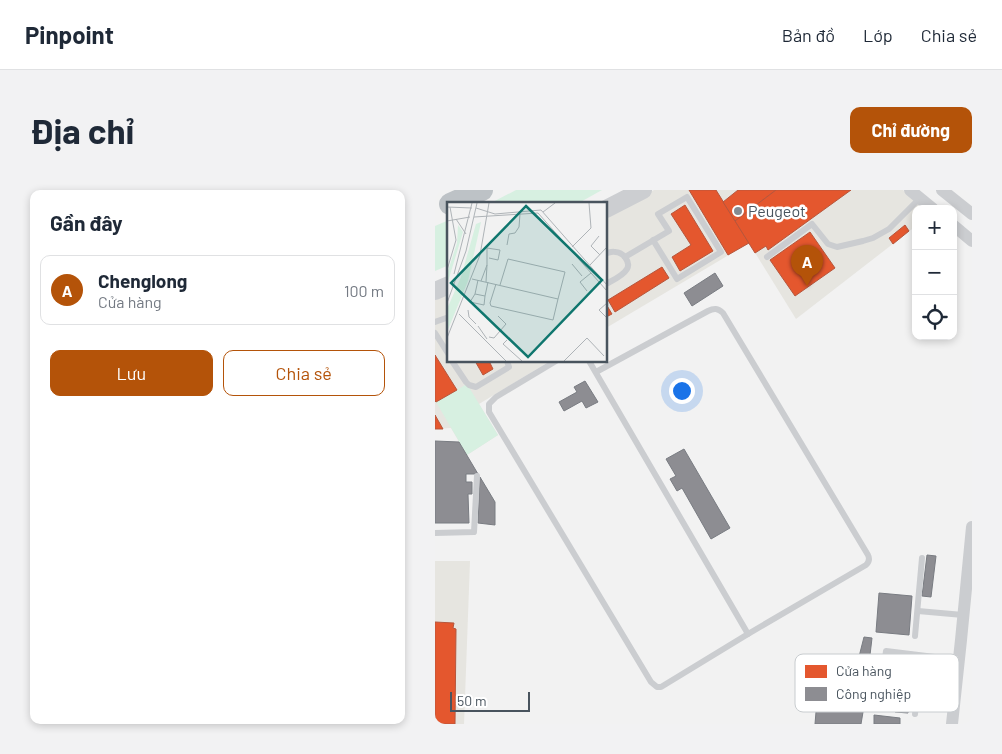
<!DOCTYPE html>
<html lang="vi">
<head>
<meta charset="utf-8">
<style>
	:root { --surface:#fff; --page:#f2f2f3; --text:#1f2937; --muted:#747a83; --line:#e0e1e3; --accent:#b45309 }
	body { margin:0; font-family:Barlow,sans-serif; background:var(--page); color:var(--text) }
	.controls { position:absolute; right:15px; top:15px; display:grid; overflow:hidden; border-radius:10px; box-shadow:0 2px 8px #0003 }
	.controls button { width:45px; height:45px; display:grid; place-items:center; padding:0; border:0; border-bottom:1px solid var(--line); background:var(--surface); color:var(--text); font:25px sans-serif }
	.scale { position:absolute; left:15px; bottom:12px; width:80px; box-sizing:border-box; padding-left:5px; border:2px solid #49545e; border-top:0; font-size:14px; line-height:18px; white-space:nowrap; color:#49545e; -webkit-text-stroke:4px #fff; paint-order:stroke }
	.you { position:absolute; left:246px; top:200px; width:18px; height:18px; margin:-12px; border:4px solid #fff; border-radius:50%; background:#1a73e8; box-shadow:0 0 0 8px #1a73e833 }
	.badge { display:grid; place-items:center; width:32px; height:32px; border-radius:50%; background:var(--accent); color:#fff; font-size:16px; font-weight:700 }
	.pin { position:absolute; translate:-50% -41px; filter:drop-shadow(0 1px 2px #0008) }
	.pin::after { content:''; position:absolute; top:26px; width:18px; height:15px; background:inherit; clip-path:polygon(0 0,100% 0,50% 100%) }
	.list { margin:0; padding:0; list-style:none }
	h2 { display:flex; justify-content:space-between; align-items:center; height:65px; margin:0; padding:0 20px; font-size:21px }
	h2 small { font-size:16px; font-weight:400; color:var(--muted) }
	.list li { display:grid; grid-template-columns:32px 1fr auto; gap:15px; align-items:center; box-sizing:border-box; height:70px; margin:0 10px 10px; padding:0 10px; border:1px solid var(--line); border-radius:10px }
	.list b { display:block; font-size:19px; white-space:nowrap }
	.list p { margin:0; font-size:16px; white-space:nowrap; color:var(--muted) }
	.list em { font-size:16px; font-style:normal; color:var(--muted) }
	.actions { display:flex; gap:10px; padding:15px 20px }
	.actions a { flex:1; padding:11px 0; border:1px solid var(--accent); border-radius:10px; text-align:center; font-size:18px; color:var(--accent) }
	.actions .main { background:var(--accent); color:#fff }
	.icon { flex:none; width:28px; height:28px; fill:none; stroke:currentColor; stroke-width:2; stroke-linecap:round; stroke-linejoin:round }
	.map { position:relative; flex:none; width:537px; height:534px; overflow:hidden; border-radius:10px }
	header { display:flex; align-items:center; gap:30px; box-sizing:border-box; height:70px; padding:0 25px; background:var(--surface); border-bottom:1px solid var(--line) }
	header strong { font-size:24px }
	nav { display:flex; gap:28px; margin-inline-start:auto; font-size:18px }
	.intro { display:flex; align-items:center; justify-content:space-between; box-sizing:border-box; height:120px; padding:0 30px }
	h1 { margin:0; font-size:35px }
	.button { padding:12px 22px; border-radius:10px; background:var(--accent); color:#fff; font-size:18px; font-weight:700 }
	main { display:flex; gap:30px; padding:0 30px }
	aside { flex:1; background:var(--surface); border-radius:10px; box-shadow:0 2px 8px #0003 }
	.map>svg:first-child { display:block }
	.commercial { fill:#e6e5e0 }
	.green { fill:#d7f0e1 }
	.shops { fill:#e4572e; stroke:#b6563c }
	.industry { fill:#8d8d92; stroke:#797c82 }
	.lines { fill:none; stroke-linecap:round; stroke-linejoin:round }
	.lane { stroke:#cbcdd0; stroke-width:6 }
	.street { stroke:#cbcdd0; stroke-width:12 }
	.secondary { stroke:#ccced1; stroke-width:18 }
	.highway { stroke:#bdc2c6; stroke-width:22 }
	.poi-dot { fill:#848b92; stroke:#fff; stroke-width:2 }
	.labels { text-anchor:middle; stroke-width:5; stroke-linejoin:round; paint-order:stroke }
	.poi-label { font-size:16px; fill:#49545e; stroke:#fff; text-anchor:start }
	.inset-road { fill:none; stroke:#aeb3b7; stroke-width:1 }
	.view { fill:#0f766e; fill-opacity:0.15; stroke:#0f766e; stroke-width:2.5 }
	.inset-edge { fill:none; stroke:#49545e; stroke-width:2.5 }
	.key { fill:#fff; stroke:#c8cccf; stroke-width:1 }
	.key-label { font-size:14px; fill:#49545e }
</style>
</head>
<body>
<header>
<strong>Pinpoint</strong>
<nav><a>Bản đồ</a><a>Lớp</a><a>Chia sẻ</a></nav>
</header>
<div class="intro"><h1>Địa chỉ</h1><a class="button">Chỉ đường</a></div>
<main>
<aside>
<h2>Gần đây<small></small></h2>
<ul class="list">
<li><span class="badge">A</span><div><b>Chenglong</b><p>Cửa hàng</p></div><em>100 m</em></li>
</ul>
<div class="actions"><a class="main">Lưu</a><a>Chia sẻ</a></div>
</aside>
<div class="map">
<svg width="537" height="534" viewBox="0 0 537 534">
	<rect width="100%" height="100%" fill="#f2f2f2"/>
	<g class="commercial">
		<polygon points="219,0 468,0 492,19 481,19 481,36 361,129 314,53 171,138 171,26"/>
		<polygon points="14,102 14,171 115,171 44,214 63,245 32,265 16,238 0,239 0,108"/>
		<polygon points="0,371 35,371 29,534 0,534"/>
	</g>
	<g class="green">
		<polygon points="81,0 167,0 142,14 54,14"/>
		<polygon points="14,30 14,75 0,81 0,36"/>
		<polygon points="32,194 63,245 32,265 1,212"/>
	</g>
	<g class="shops">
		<polygon points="254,0 281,0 314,53 293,65"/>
		<polygon points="303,0 341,0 300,31 288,12"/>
		<polygon points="341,0 416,0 333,60 331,56 320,63 300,31"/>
		<polygon points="250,15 278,61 245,81 237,67 256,55 236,24"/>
		<polygon points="470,35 474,41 458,54 454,48"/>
		<polygon points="375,42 400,78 360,106 335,70"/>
		<polygon points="227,77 234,88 180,122 173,110"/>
		<polygon points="171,114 177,124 171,127"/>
		<polygon points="0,165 22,200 1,212 0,211"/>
		<polygon points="40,171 54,171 58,179 48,185"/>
		<polygon points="0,225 8,239 0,239"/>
		<polygon points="0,432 19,433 18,438 21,439 20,534 0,534"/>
	</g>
	<g class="industry">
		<polygon points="280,83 288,96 257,116 249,103"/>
		<polygon points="150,191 163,212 151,218 147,211 129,221 124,212 142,202 139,197"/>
		<polygon points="0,251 24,252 43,284 31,284 31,292 37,292 37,304 33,304 34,333 0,333"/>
		<polygon points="249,259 295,338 276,349 247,298 242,301 235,289 241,286 231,269"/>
		<polygon points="45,287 60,312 60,335 43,333"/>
		<polygon points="492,365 501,366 496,407 487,406"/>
		<polygon points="444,403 477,406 474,445 441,442"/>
		<polygon points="429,447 437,448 429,516 412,514"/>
		<polygon points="463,483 477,484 473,523 460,522"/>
		<polygon points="382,510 429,516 426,534 380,534"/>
		<polygon points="439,525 465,528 465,534 439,534"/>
	</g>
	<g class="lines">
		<g class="lane">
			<path d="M171,63C173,63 177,61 180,62C188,62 196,72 192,79C188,86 178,90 171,94"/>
			<polyline points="190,67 234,41 223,24 252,7 286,62 242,89 218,50"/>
			<polyline points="332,67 377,34 393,54 402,57 428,51 438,48 454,39 485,8"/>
			<polyline points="0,132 14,127"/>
			<polyline points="0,143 14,165"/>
			<polyline points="17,171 31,192 34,195 41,197 74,177 72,171"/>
			<polyline points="121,171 61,207 54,214 54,222 216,492 222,497 226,497 313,444"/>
			<path d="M154,171L313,444L431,375C434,372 435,369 433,365L288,123C283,118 279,118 273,121L161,182"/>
			<polyline points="0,343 39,342 42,286"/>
			<polyline points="483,421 528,425"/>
			<polyline points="480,446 487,368"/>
			<polyline points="444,516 451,461 524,470"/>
			<polyline points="480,524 486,466"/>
		</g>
		<g class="street">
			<polyline points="475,0 498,19"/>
			<polyline points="507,0 537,24"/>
			<polyline points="518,35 537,51"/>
			<polyline points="517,534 526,450 537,337"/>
		</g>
		<g class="secondary">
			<polyline points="171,19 208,0"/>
			<polyline points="0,101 14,95"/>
		</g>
		<polyline class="highway" points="15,14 47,0"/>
	</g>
	<circle class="poi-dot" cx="303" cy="21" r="5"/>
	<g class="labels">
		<g class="poi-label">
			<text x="313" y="27">Peugeot</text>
		</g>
	</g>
	<g transform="translate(12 12)">
		<rect width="160" height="160" fill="#f2f2f2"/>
		<path d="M34,20L21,79L0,130V107L14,75L29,22ZM11,23L16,30L0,83V72L10,41Z" fill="#d7f0e1"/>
		<path class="inset-road" d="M0,5L25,6M29,6L48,12L94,8L160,83M96,10L108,1M27,15L91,11L160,89M9,17L19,32M0,19L23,15M152,34L144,44L153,53M60,43L62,32L68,31L72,25L73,12M125,45L144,26L142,1M125,62L135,74M40,63V46L53,48L51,58L42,56M143,63L160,45M0,68L9,38L3,5M7,72L25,1M25,77L111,97L118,70L61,57L53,83M31,78L28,92L38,94L41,80M34,79L40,63L39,80M49,82L43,101L44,104L106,118L111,97M140,89L133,80L144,71M28,92L23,100L37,103L38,94M0,101L19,49L30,1M160,101L152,108L160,116M21,108L22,115L29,122M12,112L59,159M31,124L40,137M42,135L47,136L59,122L51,114M0,136L33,53L42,1M60,138L56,142L75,159M117,159L140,136L157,154"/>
		<path class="view" d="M79,4L155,78L81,155L4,81Z"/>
		<rect width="160" height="160" class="inset-edge"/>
	</g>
	<rect x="360" y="464" width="164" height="58" rx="8" class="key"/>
	<rect x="370" y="475" width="22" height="13" fill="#e4572e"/>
	<rect x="370" y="497" width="22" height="14" fill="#8d8d92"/>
	<g class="key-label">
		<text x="401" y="486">Cửa hàng</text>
		<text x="401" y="509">Công nghiệp</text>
	</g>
</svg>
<div class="controls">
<button>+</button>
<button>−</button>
<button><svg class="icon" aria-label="locate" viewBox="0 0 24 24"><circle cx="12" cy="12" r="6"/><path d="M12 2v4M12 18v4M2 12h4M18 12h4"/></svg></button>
</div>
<div class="scale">50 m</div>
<div class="you"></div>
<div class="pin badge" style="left:372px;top:96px">A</div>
</div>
</main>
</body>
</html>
